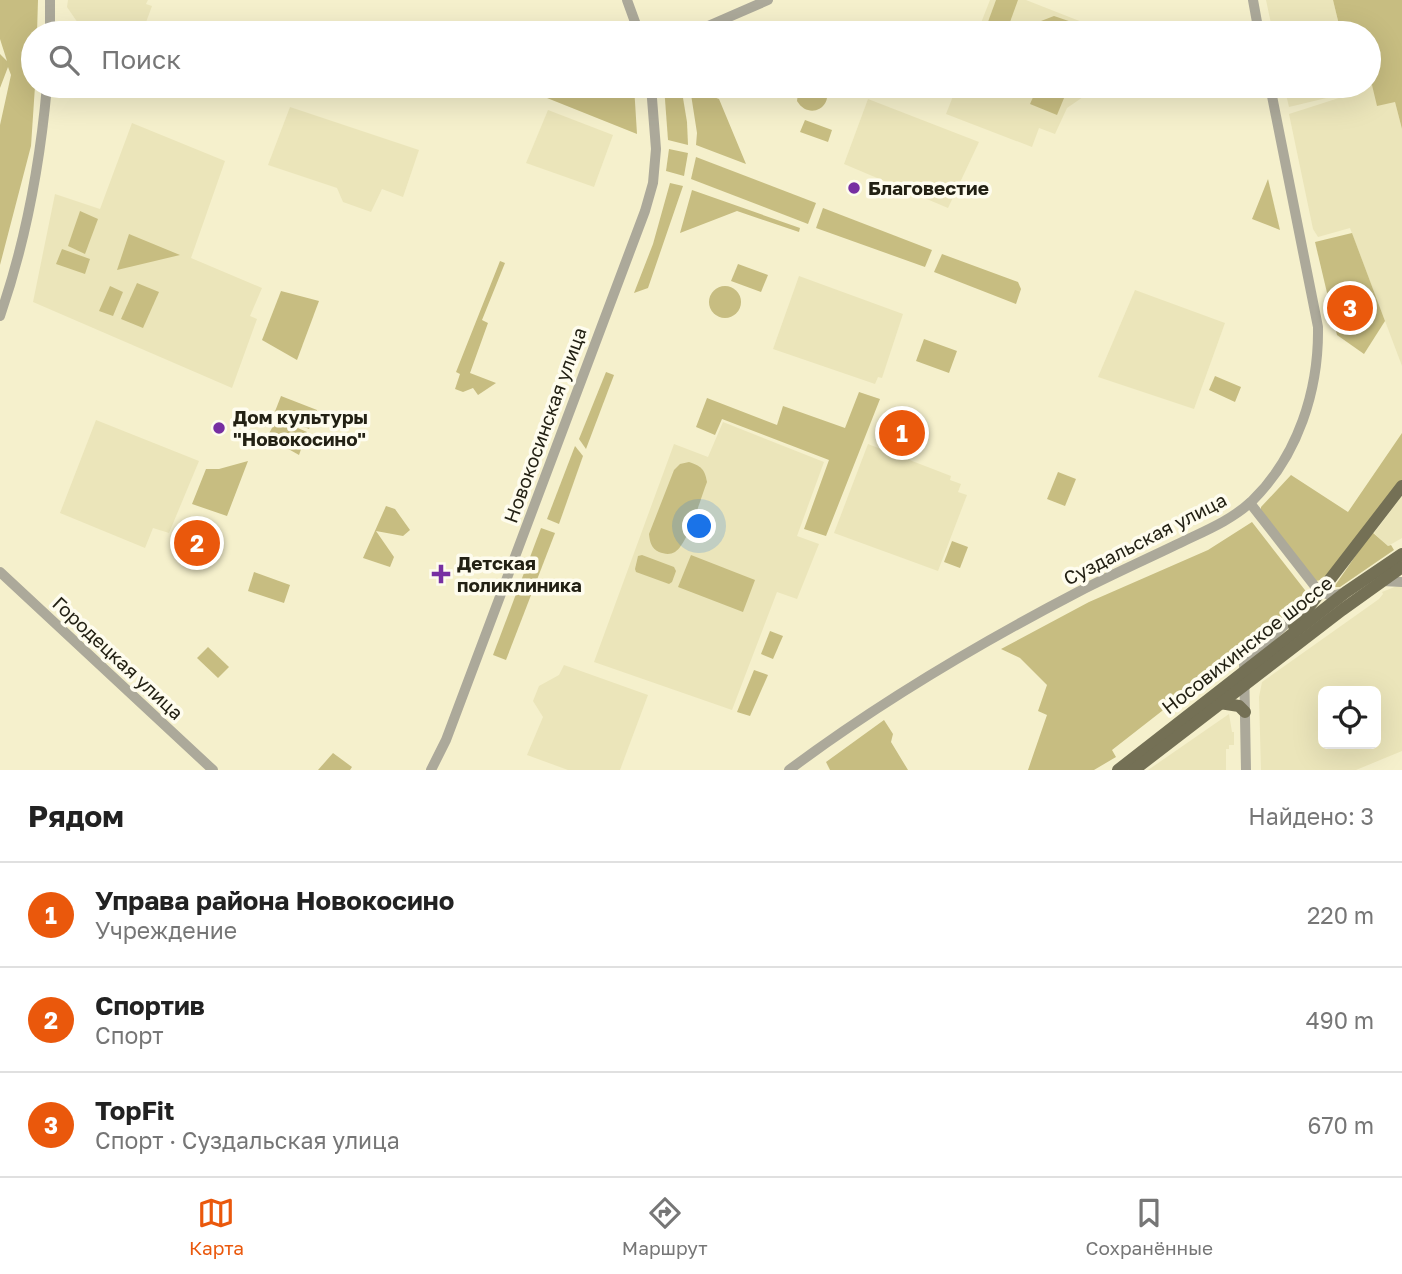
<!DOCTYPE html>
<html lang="ru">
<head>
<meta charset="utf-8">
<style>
	:root { --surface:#fff; --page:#f6f6f6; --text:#222; --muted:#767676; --line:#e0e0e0; --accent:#ea580c }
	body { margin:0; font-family:"Golos Text",sans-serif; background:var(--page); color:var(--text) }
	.controls { position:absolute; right:21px; bottom:21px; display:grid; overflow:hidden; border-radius:10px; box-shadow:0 7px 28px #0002 }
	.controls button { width:63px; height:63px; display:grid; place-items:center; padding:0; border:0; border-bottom:2px solid var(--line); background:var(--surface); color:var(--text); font:35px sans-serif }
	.you { position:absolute; left:700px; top:527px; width:24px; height:24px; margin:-18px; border:5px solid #fff; border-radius:50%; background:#1a73e8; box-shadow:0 0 0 10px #1a73e833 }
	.badge { display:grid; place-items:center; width:46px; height:46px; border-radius:50%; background:var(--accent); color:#fff; font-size:23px; font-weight:700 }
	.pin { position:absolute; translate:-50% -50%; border:4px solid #fff; box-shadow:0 2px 7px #0006 }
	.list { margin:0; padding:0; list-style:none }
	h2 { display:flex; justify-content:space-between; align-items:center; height:91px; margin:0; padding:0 28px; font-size:30px }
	h2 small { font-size:23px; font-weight:400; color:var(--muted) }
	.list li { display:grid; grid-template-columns:46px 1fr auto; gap:21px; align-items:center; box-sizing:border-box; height:105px; padding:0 28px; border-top:2px solid var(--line) }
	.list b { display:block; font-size:26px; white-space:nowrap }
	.list p { margin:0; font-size:23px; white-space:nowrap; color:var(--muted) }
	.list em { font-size:23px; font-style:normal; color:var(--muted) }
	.icon { flex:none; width:38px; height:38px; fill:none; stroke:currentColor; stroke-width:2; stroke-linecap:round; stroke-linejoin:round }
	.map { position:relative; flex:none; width:1402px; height:770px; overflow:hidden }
	.search { position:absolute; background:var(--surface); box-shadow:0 7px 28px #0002; left:21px; right:21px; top:21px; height:77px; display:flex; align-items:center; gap:18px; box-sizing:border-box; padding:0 24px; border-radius:38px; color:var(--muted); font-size:26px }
	.sheet { height:406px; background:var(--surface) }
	nav { display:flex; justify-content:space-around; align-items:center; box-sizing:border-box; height:98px; border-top:2px solid var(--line); background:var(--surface); font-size:19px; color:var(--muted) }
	nav a { display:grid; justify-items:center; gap:4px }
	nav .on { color:var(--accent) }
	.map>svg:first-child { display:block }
	.built { fill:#ebe5ba; fill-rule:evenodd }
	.green { fill:#c7bd81 }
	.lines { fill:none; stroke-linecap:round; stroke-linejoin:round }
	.minor { stroke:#aca99a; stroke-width:10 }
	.major { stroke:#747055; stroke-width:12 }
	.poi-dot { fill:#772fa2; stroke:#fefcee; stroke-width:2.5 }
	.labels { text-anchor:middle; stroke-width:7; stroke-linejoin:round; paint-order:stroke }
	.poi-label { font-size:19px; font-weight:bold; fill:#232114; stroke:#fefcee; text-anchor:start }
	.street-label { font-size:19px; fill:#232114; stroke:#fefcee }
</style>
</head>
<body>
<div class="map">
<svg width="1402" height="770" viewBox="0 0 1402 770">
	<rect width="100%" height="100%" fill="#f5f0cc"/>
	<g class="built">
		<polygon points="68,0 148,0 146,4 152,6 142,33 77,33 80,26 67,7"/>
		<polygon points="990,0 1026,0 1110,33 977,33"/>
		<polygon points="1266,0 1333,0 1341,33 1273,33"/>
		<polygon points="1372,85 1395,102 1402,129 1402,366 1350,228 1318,237 1313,229 1289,114 1342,97 1347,92"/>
		<polygon points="957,86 1099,86 1067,108 1055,134 1039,128 1032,147 946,114"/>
		<polygon points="1284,86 1347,86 1343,94 1289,107"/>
		<polygon points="868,99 979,142 948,208 844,164"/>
		<polygon points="290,107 419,150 403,197 382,189 371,212 343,202 337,188 268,165"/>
		<polygon points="548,110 613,135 594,187 526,163"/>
		<polygon points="132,123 225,161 191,258 262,288 250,316 257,319 232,388 33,302 55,194 100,209"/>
		<polygon points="799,276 903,314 882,378 878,377 875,384 773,349"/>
		<polygon points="1135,290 1225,323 1194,409 1098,377"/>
		<polygon points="96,420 199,461 169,533 153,528 145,548 60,513"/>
		<polygon points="723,422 824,462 797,536 819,544 797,599 777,592 732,710 594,662 674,444 708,457"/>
		<polygon points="868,444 951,476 950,480 961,484 958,492 967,495 938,571 834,533"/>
		<polygon points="1402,496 1402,538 1388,546 1374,533"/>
		<path d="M1402,584V751L1356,770H1261L1259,697L1262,682L1379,599L1383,594L1382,592ZM1323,691H1376V744H1323Z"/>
		<polygon points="564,665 648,695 620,770 568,770 527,755 543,717 533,701 539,686 559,675"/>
		<polygon points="1229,714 1232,732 1234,732 1234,745 1229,745 1229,749 1226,749 1226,770 1148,770"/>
	</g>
	<g class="green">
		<polygon points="0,0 38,0 37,33 33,33 33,86 35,86 31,146 0,265 0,125 11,75 8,67 0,88 0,54 7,61 0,39"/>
		<polygon points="996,0 1018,0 1006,33 995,33 985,30"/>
		<polygon points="1333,0 1402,0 1402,129 1395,102 1377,106 1372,85 1347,92 1347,86 1369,86 1369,33 1341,33"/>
		<polygon points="1054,16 1104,33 1035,33 1041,21"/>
		<polygon points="552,86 634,86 637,134 547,98"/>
		<polygon points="664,86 681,86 687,122 688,145 668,140"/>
		<path d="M799,86H825C835,107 809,121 797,101Z"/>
		<polygon points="1038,86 1069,86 1057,115 1030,104"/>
		<polygon points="690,88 719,99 746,164 696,145 697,133"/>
		<polygon points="805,120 832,130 828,142 800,132"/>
		<polygon points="669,149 688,153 684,176 666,171"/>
		<polygon points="696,157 816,203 808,224 691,179"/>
		<polygon points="1268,179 1280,230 1252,219"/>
		<polygon points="670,183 683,186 648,288 634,293 653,244"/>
		<polygon points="692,190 800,228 799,232 737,211 680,233"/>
		<polygon points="823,208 932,250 925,267 816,228"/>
		<polygon points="80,211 98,219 85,254 68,246"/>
		<polygon points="1352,233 1385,321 1364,354 1337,335 1315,242"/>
		<polygon points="129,234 180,255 117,270"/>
		<polygon points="62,249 90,259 85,274 56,264"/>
		<polygon points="942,254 1018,282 1021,289 1016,304 934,272"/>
		<polygon points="500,261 505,263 482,320 488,323 470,373 496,383 478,395 473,388 463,392 455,389 460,374 456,372"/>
		<polygon points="738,264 768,275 761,292 731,281"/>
		<polygon points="137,283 159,292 143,328 121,319"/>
		<circle cx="725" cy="302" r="16"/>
		<polygon points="110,286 123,292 113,316 99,311"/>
		<polygon points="281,291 319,301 297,360 262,340"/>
		<polygon points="924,339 957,351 949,373 916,361"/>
		<polygon points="606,372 614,375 586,449 579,439"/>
		<polygon points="1215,376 1241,387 1235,402 1209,390"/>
		<polygon points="859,392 880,399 826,536 804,529 829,460 722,419 715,435 696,427 707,398 777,425 783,406 845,428"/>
		<polygon points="281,396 317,410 309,429 274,414"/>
		<polygon points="277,419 307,432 299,455 267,437"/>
		<polygon points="1402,433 1402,480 1325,579 1316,581 1261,512 1261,507 1291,475 1348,512"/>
		<polygon points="575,446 583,456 559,524 547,519"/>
		<polygon points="248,461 227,516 192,504 206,469 219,469"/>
		<path d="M689,462C701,466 705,469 707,482C701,497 688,544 675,552C670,555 664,554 659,552C651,548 650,542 649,534L674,470L680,464Z"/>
		<polygon points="1058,472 1076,479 1065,506 1047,499"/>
		<polygon points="386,506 395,509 410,530 403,536 376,531 394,557 390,567 363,558"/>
		<polygon points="1252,522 1308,594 1249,649 1191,699 1185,693 1112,750 1116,757 1094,770 1028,770 1047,715 1038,711 1047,685 1020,658 1001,649 1089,602 1208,550"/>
		<polygon points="541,528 555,533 506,660 493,655"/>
		<polygon points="1372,532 1388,546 1391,545 1394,550 1340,587 1334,587"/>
		<polygon points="952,541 968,547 960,568 944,562"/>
		<polygon points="642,555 674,567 676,571 672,582 669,584 636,572 635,569 638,556"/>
		<polygon points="691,555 755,580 743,612 678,587"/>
		<polygon points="254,572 290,585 284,603 248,591"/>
		<polygon points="770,631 783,636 773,659 761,654"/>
		<polygon points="208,647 229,667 218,678 197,658"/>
		<polygon points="754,670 768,675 750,716 737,712"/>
		<polygon points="884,720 893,734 891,742 908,770 830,770 826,762"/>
		<polygon points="333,753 352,767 350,770 318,770"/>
	</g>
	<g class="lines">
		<g class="minor">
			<polyline points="50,0 50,33"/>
			<polyline points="627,0 639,33"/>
			<polyline points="1253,0 1259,33"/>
			<polyline points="692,33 768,0"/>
			<path d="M0,316C26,241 40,164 47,86"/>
			<polyline points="1250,503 1317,589 1331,596 1343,593"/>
			<polyline points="0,572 213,770"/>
			<polyline points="1382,581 1402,582"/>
			<polyline points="431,770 446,740 645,211 653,183 656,149 651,86"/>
			<path d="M789,770C880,702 978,644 1078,592C1113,574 1149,558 1184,541C1207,530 1233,519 1252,501C1298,456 1319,390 1318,327L1270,86"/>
			<polyline points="1246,770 1244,662 1300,611"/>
		</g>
		<g class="major">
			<polyline points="1294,626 1402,486"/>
			<polyline points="1220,703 1239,706 1245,712"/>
			<polyline points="1118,770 1346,592 1402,554"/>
			<polyline points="1134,770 1342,610 1402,567"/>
		</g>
	</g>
	<g class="poi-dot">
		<circle cx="854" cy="188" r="7"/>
		<circle cx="219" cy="428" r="7"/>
		<path d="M437.5 563.5h7v7h7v7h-7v7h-7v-7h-7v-7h7z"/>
	</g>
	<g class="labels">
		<g class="poi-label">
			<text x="868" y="195">Благовестие</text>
			<text x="233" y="424">Дом культуры<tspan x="233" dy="22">"Новокосино"</tspan></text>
			<text x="457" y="570">Детская<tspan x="457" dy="22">поликлиника</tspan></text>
		</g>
		<g class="street-label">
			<text transform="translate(545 425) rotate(-70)" y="7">Новокосинская улица</text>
			<text transform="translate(1145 539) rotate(-27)" y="7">Суздальская улица</text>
			<text transform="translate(1247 645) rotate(-38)" y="7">Носовихинское шоссе</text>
			<text transform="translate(118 658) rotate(43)" y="7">Городецкая улица</text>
		</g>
	</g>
</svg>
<div class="controls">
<button><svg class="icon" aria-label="locate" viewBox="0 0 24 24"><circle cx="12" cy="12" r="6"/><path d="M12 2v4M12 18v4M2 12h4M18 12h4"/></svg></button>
</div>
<div class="you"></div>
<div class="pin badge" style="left:902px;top:433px">1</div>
<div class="pin badge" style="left:197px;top:543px">2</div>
<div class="pin badge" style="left:1350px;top:308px">3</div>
<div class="search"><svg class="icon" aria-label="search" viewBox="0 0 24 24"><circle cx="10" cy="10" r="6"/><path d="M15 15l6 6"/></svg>Поиск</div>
</div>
<section class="sheet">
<h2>Рядом<small>Найдено: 3</small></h2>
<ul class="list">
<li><span class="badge">1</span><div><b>Управа района Новокосино</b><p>Учреждение</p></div><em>220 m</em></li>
<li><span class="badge">2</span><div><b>Спортив</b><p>Спорт</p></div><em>490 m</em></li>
<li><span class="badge">3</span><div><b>TopFit</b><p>Спорт · Суздальская улица</p></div><em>670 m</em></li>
</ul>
</section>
<nav>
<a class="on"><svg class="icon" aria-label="map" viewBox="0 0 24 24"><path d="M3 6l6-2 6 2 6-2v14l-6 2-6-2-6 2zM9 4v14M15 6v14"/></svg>Карта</a>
<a><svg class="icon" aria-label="directions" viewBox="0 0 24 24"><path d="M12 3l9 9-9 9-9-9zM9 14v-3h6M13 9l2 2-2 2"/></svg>Маршрут</a>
<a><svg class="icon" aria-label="saved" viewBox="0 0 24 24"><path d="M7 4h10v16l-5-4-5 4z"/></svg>Сохранённые</a>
</nav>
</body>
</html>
